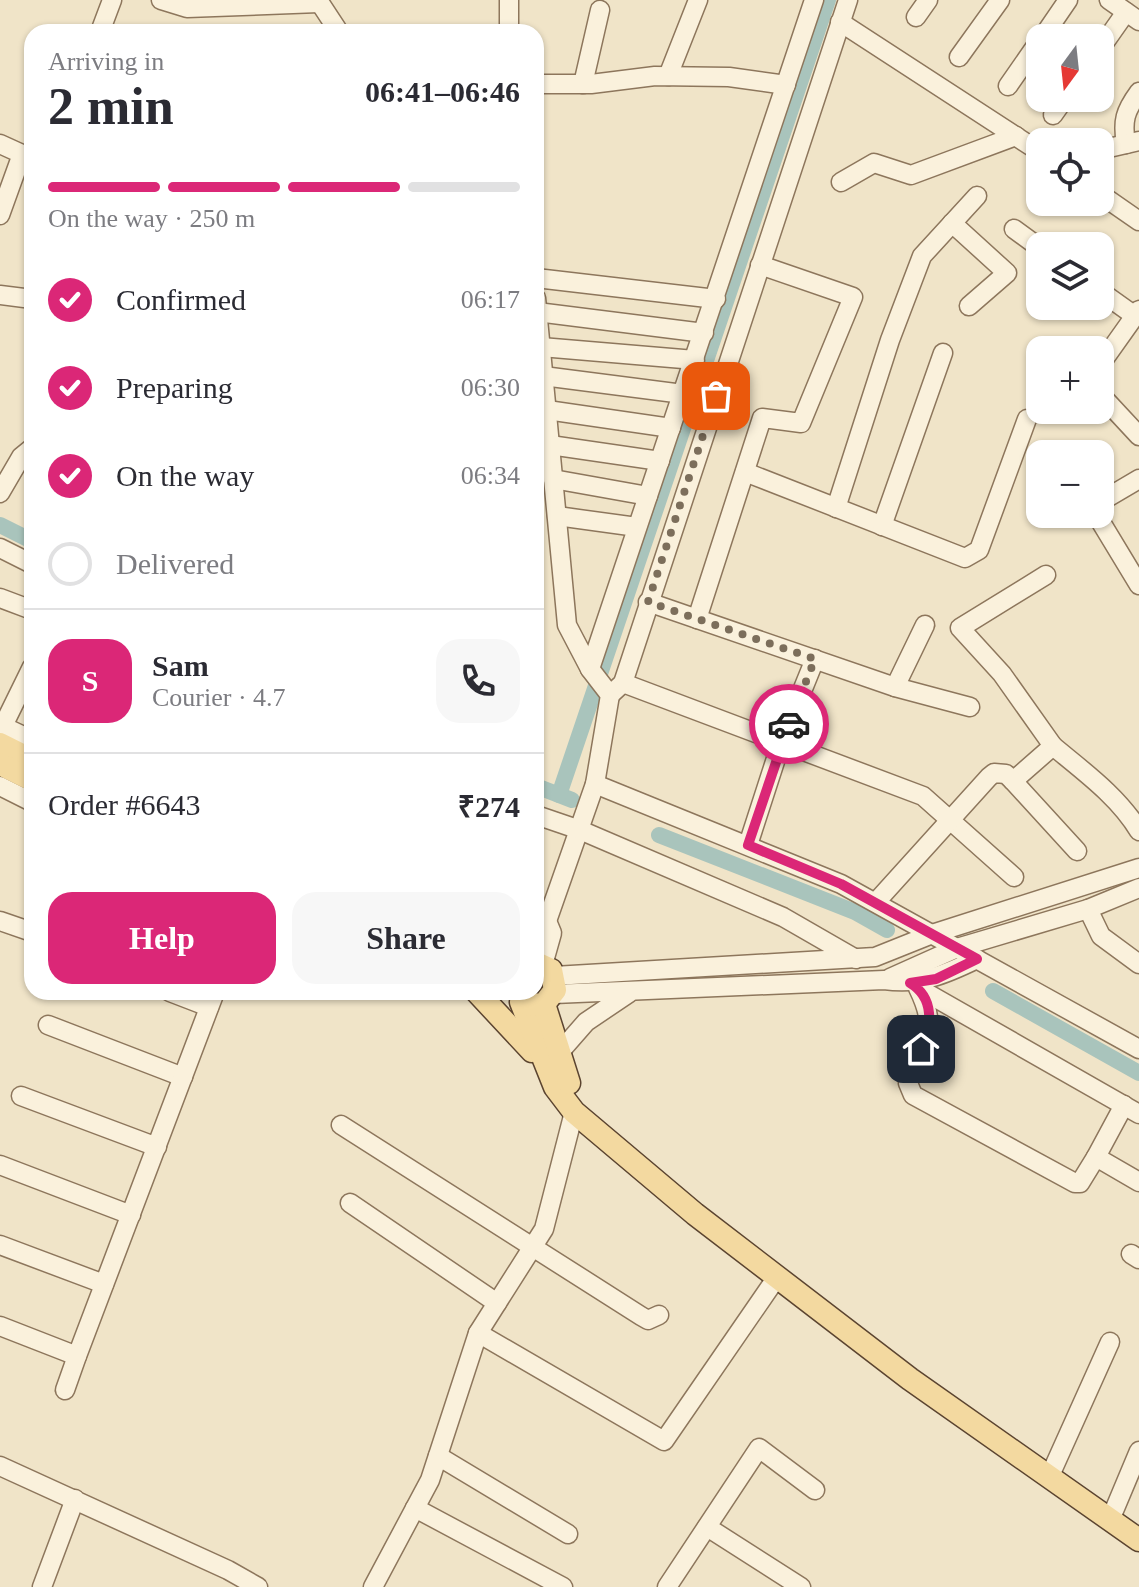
<!DOCTYPE html>
<html lang="en">
<head>
<meta charset="utf-8">
<style>
  :root { --surface:#fff; --page:#f7f7f7; --text:#2b2b33; --muted:#7c7c81; --line:#e1e1e2; --accent:#db2777 }
  body { margin:0; font-family:"Times New Roman",serif; background:var(--page); color:var(--text); height:100vh; display:flex; flex-direction:column; font-size:30px; white-space:nowrap }
  * { box-sizing:border-box; margin:0 }
  p { font-size:26px; color:var(--muted) }
  .icon { flex:none; width:44px; height:44px; fill:none; stroke:currentColor; stroke-width:2; stroke-linecap:round; stroke-linejoin:round }
  .map { position:relative; flex:1; overflow:hidden }
  .drawer { position:absolute; left:24px; top:24px; width:520px; height:976px; display:flex; flex-direction:column; background:var(--surface); border-radius:24px; box-shadow:0 2px 6px #0004 }
  .drawer>* { flex:none }
  .needle { width:52px; rotate:195deg }
  .fabs { position:absolute; left:1026px; top:24px; display:grid; gap:16px }
  .fabs a { display:grid; place-items:center; width:88px; height:88px; border-radius:16px; background:var(--surface); box-shadow:0 2px 6px #0004; font-size:40px }
  .pin { position:absolute; display:grid; place-items:center; width:68px; height:68px; color:#fff; margin:-34px; border-radius:16px; box-shadow:0 4px 12px #0006 }
  .courier { position:absolute; display:grid; place-items:center; width:80px; height:80px; margin:-40px; border:6px solid #db2777; border-radius:50%; background:#fff; color:#222; box-shadow:0 2px 10px #0007 }
  .overview em { font-style:normal; font-weight:700 }
  .overview div { display:flex; flex-direction:column-reverse }
  .overview { display:flex; align-items:center; justify-content:space-between; height:136px; padding:0 24px }
  h1 { font-size:52px; font-weight:700; line-height:60px }
  .bar { display:grid; grid-template-columns:repeat(4,1fr); gap:12px 8px; align-content:center; height:96px; padding:0 24px }
  .bar i { height:10px; border-radius:6px; background:var(--line) }
  .bar .active { background:var(--accent) }
  .bar p { grid-column:span 4 }
  .line { display:flex; align-items:center; gap:20px; padding:0 24px; border-top:2px solid var(--line) }
  .line div { flex:1 }
  .round { display:grid; place-items:center; flex:none; width:84px; height:84px; border-radius:24px; background:var(--page) }
  ol { padding:0 24px; list-style:none }
  li { display:flex; align-items:center; gap:24px; height:88px }
  li p { margin-inline-start:auto }
  li .icon { padding:8px; border-radius:50%; background:var(--accent); color:#fff; stroke-width:4 }
  li:last-child { color:var(--muted) }
  li i { width:44px; height:44px; border:4px solid var(--line); border-radius:50% }
  .primary-button { display:flex; gap:16px; margin-top:auto; padding:16px 24px }
  .primary-button a { flex:1; height:92px; border-radius:24px; background:var(--accent); color:#fff; font-size:32px; font-weight:700; line-height:92px; text-align:center }
  .primary-button a+a { background:var(--page); color:var(--text) }
  .map>svg:first-child { display:block }
  .lines { fill:none; stroke-linecap:round; stroke-linejoin:round }
  .canal { stroke:#a9c4bc; stroke-width:16 }
  .minor-casing { stroke:#8d765c; stroke-width:21 }
  .major-casing { stroke:#5b4430; stroke-width:25 }
  .minor { stroke:#faf1dc; stroke-width:18 }
  .major { stroke:#f3d9a0; stroke-width:22 }
  .done { stroke:#7c6e5b; stroke-width:8; stroke-dasharray:0 14.4 }
  .route { stroke:#db2777; stroke-width:10 }
</style>
</head>
<body>
<div class="map">
<svg width="1139" height="1587" viewBox="0 0 1139 1587">
  <rect width="100%" height="100%" fill="#f0e4c8"/>
  <g class="lines">
    <!-- canal -->
    <g class="canal">
      <path d="M0,525L32,541"/>
      <path d="M536,786L572,800"/>
      <path d="M559,795L828,0"/>
      <path d="M659,835L855,912L887,930"/>
      <path d="M993,991L1139,1073"/>
    </g>
    <defs>
      <g id="minor">
        <path d="M161,0L187,8L319,3"/>
        <path d="M318,0L339,32"/>
        <path d="M1109,0L1139,21"/>
        <path d="M916,17L928,0"/>
        <path d="M840,22L1040,152"/>
        <path d="M100,32L112,0"/>
        <path d="M509,32V0"/>
        <path d="M1042,38L1068,0"/>
        <path d="M1100,49L1126,12"/>
        <path d="M959,57L1000,0"/>
        <path d="M668,76L698,0"/>
        <path d="M536,84H591L655,76L729,77L786,85"/>
        <path d="M583,84L600,10"/>
        <path d="M1008,86L1040,40"/>
        <path d="M1053,115L1065,98"/>
        <path d="M0,144L22,154L0,215"/>
        <path d="M1126,144C1122,121 1125,111 1139,92"/>
        <path d="M1100,150L1139,141"/>
        <path d="M841,182L874,163L911,175L1016,136"/>
        <path d="M1100,194L1139,221"/>
        <path d="M952,223L1007,273L969,306"/>
        <path d="M1014,229L1040,248"/>
        <path d="M536,278L716,299"/>
        <path d="M1100,291L1135,316"/>
        <path d="M0,295L32,299"/>
        <path d="M536,298L567,625L590,669L610,695L595,784L547,921L536,935"/>
        <path d="M537,312L704,333"/>
        <path d="M541,347L695,360"/>
        <path d="M1100,365L1139,310"/>
        <path d="M543,376L683,394"/>
        <path d="M1100,394L1139,436"/>
        <path d="M547,410L671,428"/>
        <path d="M550,445L660,461"/>
        <path d="M745,472L965,558L979,550L1027,419"/>
        <path d="M553,479L648,496"/>
        <path d="M0,493L21,457L32,448"/>
        <path d="M1100,502L1139,479"/>
        <path d="M836,508L890,340L922,256L977,196"/>
        <path d="M1096,514L1139,585"/>
        <path d="M557,516L637,527"/>
        <path d="M882,526L943,353"/>
        <path d="M0,548L32,564"/>
        <path d="M1046,575L960,628L1002,674L1053,746L1013,781L1077,851"/>
        <path d="M0,598L32,610"/>
        <path d="M648,602L895,687L970,707"/>
        <path d="M697,619L762,418L801,423L853,297L760,265"/>
        <path d="M590,669L814,0"/>
        <path d="M623,683L923,796L1014,877"/>
        <path d="M895,687L925,625"/>
        <path d="M610,695L623,683L848,0"/>
        <path d="M0,725L32,740"/>
        <path d="M3,726L32,667"/>
        <path d="M1053,746C1083,771 1119,797 1139,831"/>
        <path d="M595,784L841,884L1139,1049"/>
        <path d="M0,786L32,802"/>
        <path d="M536,815L580,830L783,917L856,959"/>
        <path d="M748,845L781,743L815,659"/>
        <path d="M876,902L989,777L994,773L1006,774L1013,781"/>
        <path d="M1088,909L1101,936L1139,964"/>
        <path d="M0,921L32,932"/>
        <path d="M543,965L552,933L547,921"/>
        <path d="M554,976L875,957L935,933L1139,868"/>
        <path d="M890,978L957,948L1088,909L1139,888"/>
        <path d="M918,988C942,1037 920,1038 908,1083L913,1095L1075,1183H1080L1096,1157"/>
        <path d="M920,989L1139,1114"/>
        <path d="M170,992L209,1007"/>
        <path d="M554,994L884,980C921,985 944,975 977,959"/>
        <path d="M48,1025L183,1077"/>
        <path d="M558,1054L586,1022L629,993"/>
        <path d="M21,1096L157,1147"/>
        <path d="M1124,1105L1096,1157L1139,1182"/>
        <path d="M341,1125L641,1316L648,1320L659,1315"/>
        <path d="M0,1165L131,1215"/>
        <path d="M350,1203L497,1303"/>
        <path d="M0,1245L104,1284"/>
        <path d="M1131,1254L1139,1259"/>
        <path d="M0,1326L77,1356L215,992"/>
        <path d="M478,1333L664,1441L777,1277"/>
        <path d="M65,1390L77,1356"/>
        <path d="M438,1456L568,1534"/>
        <path d="M0,1466L228,1570L258,1587"/>
        <path d="M1052,1471L1110,1342"/>
        <path d="M415,1508L563,1587"/>
        <path d="M1113,1513L1139,1451"/>
        <path d="M707,1527L801,1587"/>
        <path d="M42,1587L75,1499"/>
        <path d="M373,1587L430,1480L478,1333L544,1229L574,1112"/>
        <path d="M667,1587L759,1448L815,1490"/>
      </g>
      <g id="major">
        <path d="M0,744L32,760"/>
        <path d="M0,764L32,780"/>
        <path d="M477,992L532,1051"/>
        <path d="M521,1002L555,1087L574,1112L695,1214L910,1379L1139,1540"/>
        <path d="M544,1004L569,1083"/>
        <path d="M529,1005L544,1004L555,990L551,970L536,963"/>
      </g>
    </defs>
    <!-- minor casing -->
    <use href="#minor" class="minor-casing"/>
    <!-- major casing -->
    <use href="#major" class="major-casing"/>
    <!-- minor -->
    <use href="#minor" class="minor"/>
    <!-- major -->
    <use href="#major" class="major"/>
  </g>
  <g class="lines">
    <!-- done -->
    <path class="done" d="M716,396L648,602L815,659L789,724"/>
    <!-- route -->
    <path class="route" d="M789,724L748,845L841,884L977,959L936,979L910,983C935,998 932,1026 921,1049"/>
  </g>
</svg>
<div class="fabs">
<a><svg class="needle" viewBox="-14 -14 28 28"><path d="M0-13l5 13h-10z" fill="#e53935"/><path d="M0 13l5-13h-10z" fill="#7c7c81"/></svg></a>
<a><svg class="icon" aria-label="locate" viewBox="0 0 24 24"><circle cx="12" cy="12" r="6"/><path d="M12 2v4M12 18v4M2 12h4M18 12h4"/></svg></a>
<a><svg class="icon" aria-label="layers" viewBox="0 0 24 24"><path d="M12 4l9 5-9 5-9-5zM3 14l9 5 9-5"/></svg></a>
<a>+</a>
<a>−</a>
</div>
<div class="pin" style="left:716px;top:396px;background:#ea580c"><svg class="icon" aria-label="bag" viewBox="0 0 24 24"><path d="M5 8h14l-1 12H6zM9 8a3 3 0 0 1 6 0"/></svg></div>
<div class="pin" style="left:921px;top:1049px;background:#1f2937"><svg class="icon" aria-label="home" viewBox="0 0 24 24"><path d="M3 11l9-7 9 7M6 9v11h12V9"/></svg></div>
<div class="courier" style="left:789px;top:724px"><svg class="icon" aria-label="car" viewBox="0 0 24 24"><path d="M5 17H2v-5l4-1 3-4h7l3 4 3 1v5h-3M9 17h6M6 11h13"/><circle cx="7" cy="17" r="2"/><circle cx="17" cy="17" r="2"/></svg></div>
<section class="drawer">
<div class="overview"><div><h1>2 min</h1><p>Arriving in</p></div><em>06:41–06:46</em></div>
<div class="bar"><i class="active"></i><i class="active"></i><i class="active"></i><i></i><p>On the way · 250 m</p></div>
<ol>
<li><svg class="icon" aria-label="check" viewBox="0 0 24 24"><path d="M5 12l5 5 9-10"/></svg>Confirmed<p>06:17</p></li>
<li><svg class="icon" aria-label="check" viewBox="0 0 24 24"><path d="M5 12l5 5 9-10"/></svg>Preparing<p>06:30</p></li>
<li><svg class="icon" aria-label="check" viewBox="0 0 24 24"><path d="M5 12l5 5 9-10"/></svg>On the way<p>06:34</p></li>
<li><i></i>Delivered</li>
</ol>
<div class="line" style="height:144px"><b class="round" style="background:var(--accent);color:#fff">S</b><div><b>Sam</b><p>Courier · 4.7</p></div><a class="round"><svg class="icon" aria-label="phone" viewBox="0 0 24 24"><path d="M5 4h4l2 5-3 2q2 4 5 5l2-3 5 2v4C11 20 4 13 5 4z"/></svg></a></div>
<div class="line" style="height:104px"><div>Order #6643</div><b>₹274</b></div>
<div class="primary-button"><a>Help</a><a>Share</a></div>
</section>
</div>
</body>
</html>
